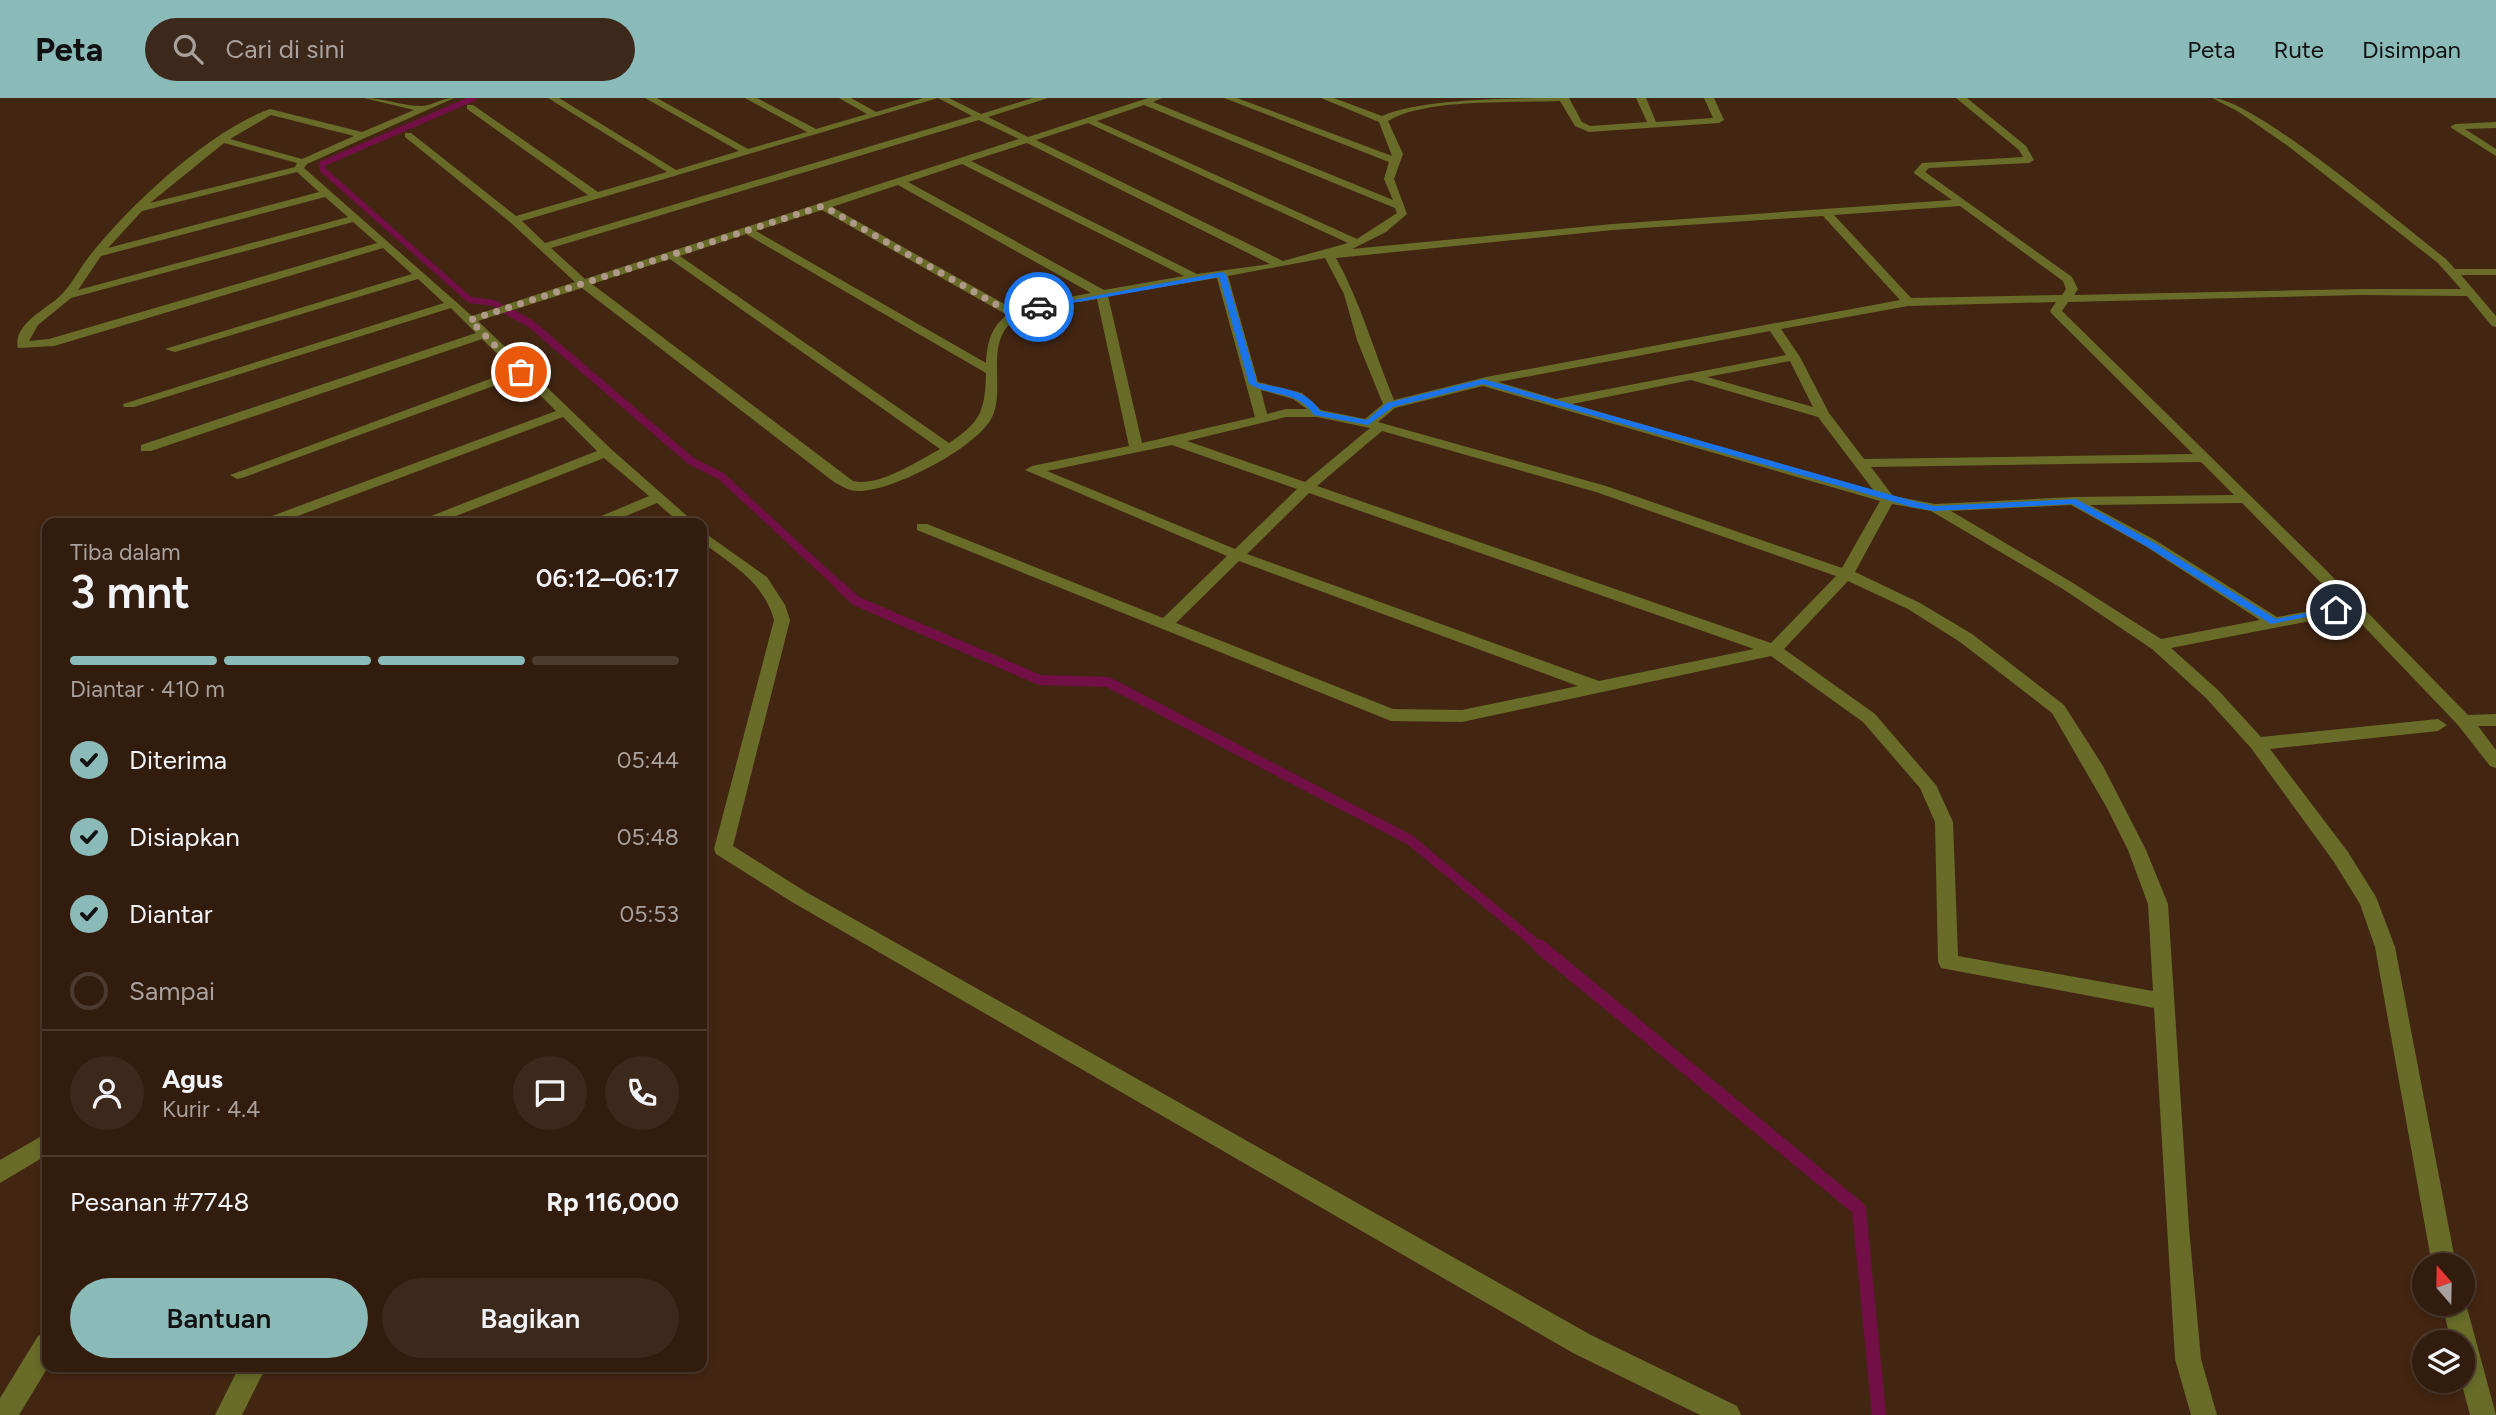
<!DOCTYPE html>
<html lang="id">
<head>
<meta charset="utf-8">
<style>
  :root { --surface:#321c0e; --page:#3d291c; --text:#f1f3f6; --muted:#a8a19e; --line:#4d3a2e; --accent:#8bbbb9 }
  body { margin:0; font-family:Figtree,sans-serif; background:var(--page); color:var(--text); height:100vh; display:flex; flex-direction:column; font-size:26px; white-space:nowrap }
  * { box-sizing:border-box; margin:0 }
  p { font-size:23px; color:var(--muted) }
  .icon { flex:none; width:38px; height:38px; fill:none; stroke:currentColor; stroke-width:2; stroke-linecap:round; stroke-linejoin:round }
  .map { position:relative; flex:1; overflow:hidden }
  .side { position:absolute; left:42px; top:420px; width:665px; height:854px; display:flex; flex-direction:column; background:var(--surface); border-radius:14px; box-shadow:0 4px 10px #0003,0 0 0 2px var(--line) }
  .side>* { flex:none }
  .needle { width:46px; rotate:340deg }
  .controls { position:absolute; left:2412px; top:1155px; display:grid; gap:14px }
  .controls a { display:grid; place-items:center; width:63px; height:63px; border-radius:50%; background:var(--surface); box-shadow:0 4px 10px #0003,0 0 0 2px var(--line); font-size:35px }
  .pin { position:absolute; display:grid; place-items:center; width:60px; height:60px; color:#fff; margin:-30px; border:4px solid #fff; border-radius:50%; box-shadow:0 2px 7px #0007 }
  .courier { position:absolute; display:grid; place-items:center; width:70px; height:70px; margin:-35px; border:5px solid #1a73e8; border-radius:50%; background:#fff; color:#222; box-shadow:0 2px 9px #0007 }
  .head em { font-style:normal; font-weight:600 }
  .head div { display:flex; flex-direction:column-reverse }
  .head { display:flex; align-items:center; justify-content:space-between; height:119px; padding:0 28px }
  h1 { font-size:46px; font-weight:600; line-height:52px }
  .bar { display:grid; grid-template-columns:repeat(4,1fr); gap:10px 7px; align-content:center; height:84px; padding:0 28px }
  .bar i { height:9px; border-radius:5px; background:var(--line) }
  .bar .active { background:var(--accent) }
  .bar p { grid-column:span 4 }
  .line { display:flex; align-items:center; gap:18px; padding:0 28px; border-top:2px solid var(--line) }
  .line div { flex:1 }
  .round { display:grid; place-items:center; flex:none; width:74px; height:74px; border-radius:37px; background:var(--page) }
  ol { padding:0 28px; list-style:none }
  li { display:flex; align-items:center; gap:21px; height:77px }
  li p { margin-inline-start:auto }
  li .icon { padding:7px; border-radius:50%; background:var(--accent); color:#111; stroke-width:4 }
  li:last-child { color:var(--muted) }
  li i { width:38px; height:38px; border:4px solid var(--line); border-radius:50% }
  .primary-button { display:flex; gap:14px; margin-top:auto; padding:14px 28px }
  .primary-button a { flex:1; height:80px; border-radius:42px; background:var(--accent); color:#111; font-size:28px; font-weight:600; line-height:80px; text-align:center }
  .primary-button a+a { background:var(--page); color:var(--text) }
  header { display:flex; align-items:center; gap:42px; box-sizing:border-box; height:98px; padding:0 35px; background:var(--accent); color:#111 }
  header strong { font-size:33px }
  nav { display:flex; gap:38px; margin-inline-start:auto; font-size:24px }
  .search { width:490px; height:63px; background:var(--page); display:flex; align-items:center; gap:18px; box-sizing:border-box; padding:0 24px; border-radius:38px; color:var(--muted); font-size:26px }
  .map>svg:first-child { display:block }
  .lines { fill:none; stroke-linecap:round; stroke-linejoin:round }
  .stream-far3 { stroke:#730f47; stroke-width:6 }
  .stream-far2 { stroke:#730f47; stroke-width:8 }
  .stream-far1 { stroke:#730f47; stroke-width:10 }
  .stream { stroke:#730f47; stroke-width:14 }
  .minor { fill:#686c28; fill-rule:evenodd }
  .route { fill:#1a73e8 }
  .done { stroke:#b0998a; stroke-width:7; stroke-dasharray:0 12.6 }
</style>
</head>
<body>
<header>
<strong>Peta</strong>
<div class="search"><svg class="icon" aria-label="search" viewBox="0 0 24 24"><circle cx="10" cy="10" r="6"/><path d="M15 15l6 6"/></svg>Cari di sini</div>
<nav><a>Peta</a><a>Rute</a><a>Disimpan</a></nav>
</header>
<div class="map">
<svg width="2496" height="1317" viewBox="0 0 2496 1317">
  <rect width="100%" height="100%" fill="#432612"/>
  <g class="lines">
    <!-- stream-far3 -->
    <path class="stream-far3" d="M474,0L322,66L323,72L470,202L494,205L509,214"/>
    <!-- stream-far2 -->
    <path class="stream-far2" d="M506,212L531,226L691,363L721,378L842,490"/>
    <!-- stream-far1 -->
    <path class="stream-far1" d="M840,488L856,503L1040,582L1108,584L1410,742L1541,850"/>
    <!-- stream -->
    <path class="stream" d="M1539,848L1859,1111L1879,1317"/>
    <!-- minor -->
    <g class="minor">
      <path d="M364,0C384,0 402,8 421,8C432,8 441,0 454,0L307,66L304,70L472,218L575,184L510,124L405,39V35H411L516,118L588,97L467,11V7H473L598,94L667,74L548,0H559L676,72L739,53L645,0H657L748,51L807,34L745,0H757L816,31L867,16L839,0H851L876,14L923,0H949L981,16L1033,0H1048L988,19L1028,39L1148,0H1162L1153,4L1393,102L1384,81L1389,64L1224,0H1237L1392,58L1379,24L1321,0H1334L1382,18C1424,0 1519,0 1569,0L1582,24L1590,28L1647,24L1636,0H1646L1656,24L1713,20L1704,0H1714L1724,22L1719,25L1589,34L1575,28L1560,3C1514,5 1425,0 1388,23L1403,56L1394,81L1407,116L1386,134L1352,151L1613,126L1952,102L1915,76L1914,74L1922,65L2023,59L2019,52L1956,0H1967L2026,48L2034,62L2029,65L1929,70L1925,74L2072,179L2078,191L2074,197L2361,191H2461L2438,165L2288,48L2239,14L2212,0C2253,0 2405,129 2446,161L2455,171H2496V177H2461L2496,218V229L2492,228L2467,198L2361,197L2068,204L2062,213L2321,467L2468,617L2496,616V628H2478L2496,652V670L2490,668L2458,627L2351,515L2171,550L2218,592L2261,639L2438,621L2447,627L2438,633L2270,651L2348,754L2376,799L2395,849L2456,1167H2432L2375,849L2360,806L2334,764L2251,650L2206,600L2152,551L2063,491L1931,413L1892,406L1855,474L1920,505L1972,536L2064,607L2103,668L2146,752L2168,806L2189,1130L2201,1261L2217,1317H2191L2175,1261L2154,910L1941,870L1938,864L1935,724L1920,690L1863,624L1771,558L1462,624L1391,623L917,432V426H927L1163,520L1227,458L1025,372L1032,368L1129,348L1097,201C1070,206 1027,206 1007,229C988,252 1004,291 993,317C981,348 892,394 858,393C849,393 841,388 834,384L582,190L478,223L611,351L695,425H680L657,405L609,425H590L592,422L649,398L604,360L438,425H419L421,422L597,353L563,319L279,425H259L261,422L556,313L521,278L242,380L237,381L230,377L514,272L482,241L151,353H141V347L476,235L451,210L134,309H124L123,306L444,205L418,181L175,254L165,251L412,176L383,150L54,248L18,250C12,225 50,210 63,195C74,183 81,168 91,156C131,106 210,32 270,11L362,34L414,12ZM938,0L972,18L545,145L522,123ZM1144,7L1395,110L1397,115L1357,141L1097,23ZM271,17L354,38L302,61L230,41ZM979,22L1019,41L585,181L551,150ZM1088,25L1348,145L1283,163L1036,42ZM224,45L297,65L295,69L150,105ZM1027,45L1270,166L1197,176L971,63ZM962,66L1184,178L1104,192L908,84ZM297,74L319,94L108,150L142,113ZM898,87L1091,195L1041,204L1015,212L832,109ZM325,99L348,119L78,192L101,158ZM1960,108L2063,183L2066,191L2062,197L1911,200L1834,117ZM822,112L1007,217C991,229 987,245 986,265L756,133ZM1823,118L1900,202L1486,279L1394,302C1374,254 1361,205 1336,160L1613,132ZM353,124L377,145L49,241L29,243L38,227L71,200ZM746,136L986,275C985,313 981,324 949,345L680,158ZM1325,160L1344,196L1357,242L1383,306L1365,321L1321,312L1302,295L1258,284L1228,178ZM670,161L940,351C920,362 877,390 853,383L592,186ZM1217,180L1255,319L1142,345L1108,198ZM2056,204L2050,213L2052,216L2193,356L1864,361L1829,315L1800,259L1781,231L1908,208ZM1770,233L1786,257L1556,301L1498,284ZM1790,263L1813,309L1707,279ZM1691,282L1818,319L1874,393L1572,306ZM1483,288L1880,403L1842,470L1606,388L1378,324L1395,310ZM1261,292L1293,301L1307,311H1286L1267,316ZM1286,319H1317L1370,330L1305,384L1187,343ZM1382,333L1596,394L1836,478L1771,545L1317,388ZM1172,347L1297,391L1235,451L1047,373ZM2201,364L2234,397L2073,399L1935,406L1893,398L1871,369ZM1309,395L1754,551L1599,583L1247,456ZM2242,405L2343,507L2277,519L2155,442L2090,407ZM2071,407L2145,448L2260,522L2161,541L2073,485L1951,413ZM1239,463L1578,588L1462,612L1393,611L1176,525ZM1848,483L1908,511L1960,544L2052,615L2107,710L2128,752L2148,806L2153,893L1958,858L1953,724L1936,687L1875,616L1784,551Z"/>
      <path d="M2496,24V30L2465,31L2496,51V58L2450,29L2455,26Z"/>
      <path d="M702,433L767,479L785,507L790,522L733,748L806,794L1591,1237L1737,1308L1741,1317H1700L1573,1255L792,804L716,756L714,751L774,522C763,483 732,467 702,444Z"/>
      <path d="M47,1035V1057L0,1085V1062Z"/>
      <path d="M2462,1197L2466,1206L2496,1317H2470L2461,1283L2462,1244H2451L2442,1206H2462Z"/>
      <path d="M47,1234L48,1269L19,1317H0V1300L38,1238Z"/>
      <path d="M239,1269H266L242,1317H215Z"/>
    </g>
  </g>
  <!-- route -->
  <path class="route" d="M1222,174L1226,176L1257,285C1280,290 1307,291 1320,313L1367,322L1387,305L1483,281L1913,403L1934,408L2076,401L2153,444L2276,521L2336,509L2341,512L2271,526L2146,448L2072,406L1934,413L1912,409L1483,286L1393,309L1368,327L1314,317C1298,292 1272,299 1249,286L1219,179L1039,211L1036,209Z"/>
  <g class="lines">
    <!-- done -->
    <path class="done" d="M521,274L470,222L823,108L1015,217L1039,209"/>
  </g>
</svg>
<div class="controls">
<a><svg class="needle" viewBox="-14 -14 28 28"><path d="M0-13l5 13h-10z" fill="#e53935"/><path d="M0 13l5-13h-10z" fill="#a8a19e"/></svg></a>
<a><svg class="icon" aria-label="layers" viewBox="0 0 24 24"><path d="M12 4l9 5-9 5-9-5zM3 14l9 5 9-5"/></svg></a>
</div>
<div class="pin" style="left:521px;top:274px;background:#ea580c"><svg class="icon" aria-label="bag" viewBox="0 0 24 24"><path d="M5 8h14l-1 12H6zM9 8a3 3 0 0 1 6 0"/></svg></div>
<div class="pin" style="left:2336px;top:512px;background:#1f2937"><svg class="icon" aria-label="home" viewBox="0 0 24 24"><path d="M3 11l9-7 9 7M6 9v11h12V9"/></svg></div>
<div class="courier" style="left:1039px;top:209px"><svg class="icon" aria-label="car" viewBox="0 0 24 24"><path d="M5 17H2v-5l4-1 3-4h7l3 4 3 1v5h-3M9 17h6M6 11h13"/><circle cx="7" cy="17" r="2"/><circle cx="17" cy="17" r="2"/></svg></div>
<section class="side">
<div class="head"><div><h1>3 mnt</h1><p>Tiba dalam</p></div><em>06:12–06:17</em></div>
<div class="bar"><i class="active"></i><i class="active"></i><i class="active"></i><i></i><p>Diantar · 410 m</p></div>
<ol>
<li><svg class="icon" aria-label="check" viewBox="0 0 24 24"><path d="M5 12l5 5 9-10"/></svg>Diterima<p>05:44</p></li>
<li><svg class="icon" aria-label="check" viewBox="0 0 24 24"><path d="M5 12l5 5 9-10"/></svg>Disiapkan<p>05:48</p></li>
<li><svg class="icon" aria-label="check" viewBox="0 0 24 24"><path d="M5 12l5 5 9-10"/></svg>Diantar<p>05:53</p></li>
<li><i></i>Sampai</li>
</ol>
<div class="line" style="height:126px"><a class="round"><svg class="icon" aria-label="person" viewBox="0 0 24 24"><circle cx="12" cy="8" r="4"/><path d="M4 21q1-7 8-7t8 7"/></svg></a><div><b>Agus</b><p>Kurir · 4.4</p></div><a class="round"><svg class="icon" aria-label="chat" viewBox="0 0 24 24"><path d="M4 5h16v11H9l-5 4z"/></svg></a><a class="round"><svg class="icon" aria-label="phone" viewBox="0 0 24 24"><path d="M5 4h4l2 5-3 2q2 4 5 5l2-3 5 2v4C11 20 4 13 5 4z"/></svg></a></div>
<div class="line" style="height:91px"><div>Pesanan #7748</div><b>Rp 116,000</b></div>
<div class="primary-button"><a>Bantuan</a><a>Bagikan</a></div>
</section>
</div>
</body>
</html>
